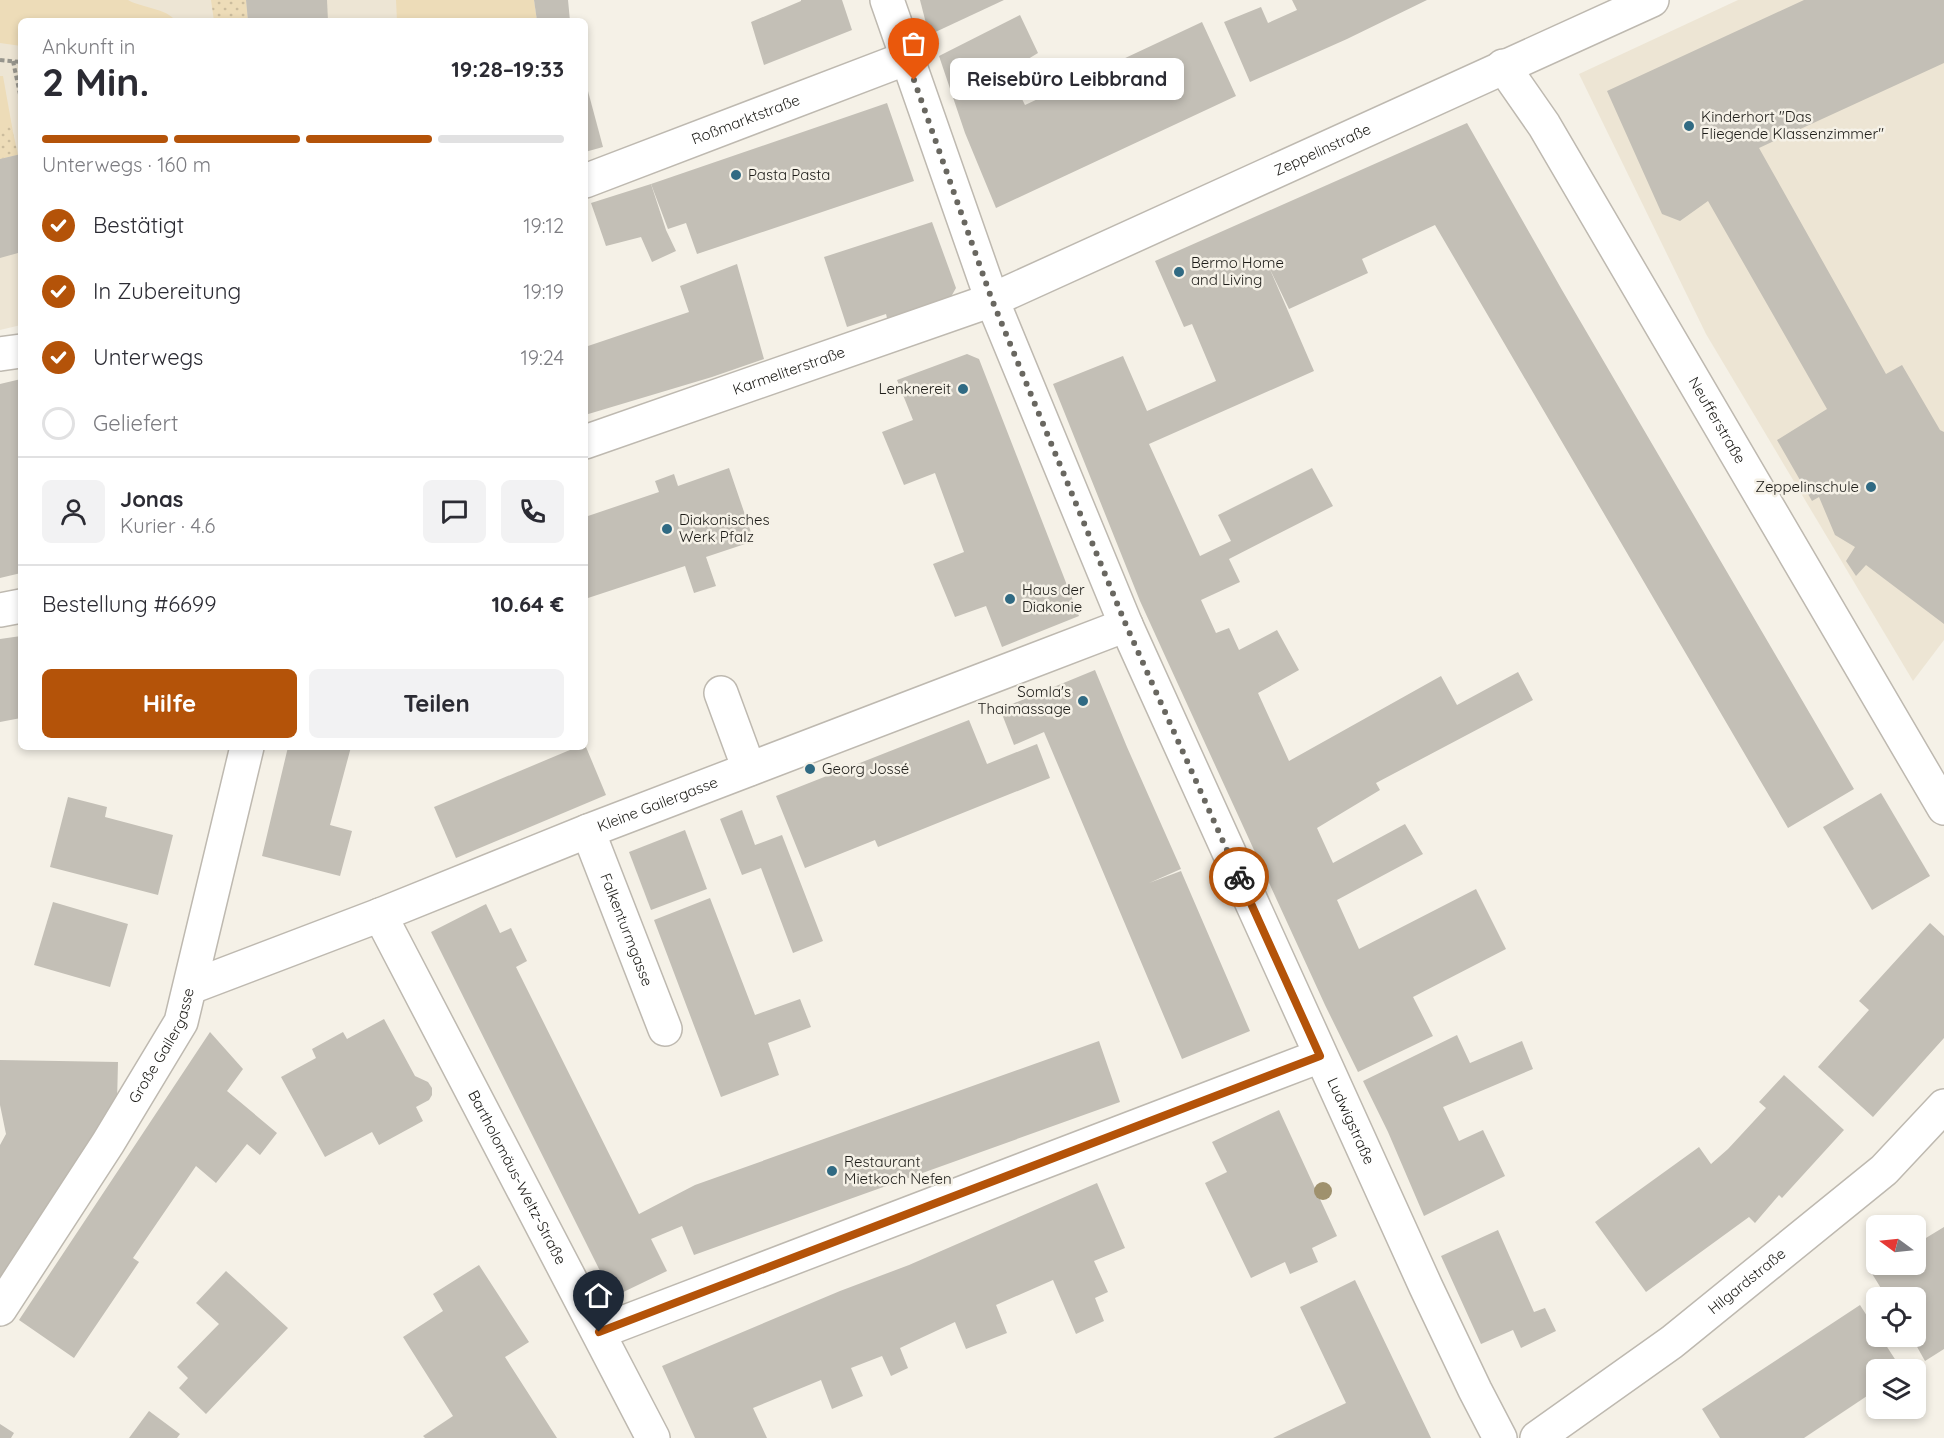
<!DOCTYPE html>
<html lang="de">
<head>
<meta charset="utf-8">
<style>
  :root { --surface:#fff; --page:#f2f2f3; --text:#2b2b33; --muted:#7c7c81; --line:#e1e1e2; --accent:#b45309 }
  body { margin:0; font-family:Quicksand,sans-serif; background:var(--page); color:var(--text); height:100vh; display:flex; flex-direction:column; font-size:22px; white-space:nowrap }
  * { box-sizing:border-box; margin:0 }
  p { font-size:20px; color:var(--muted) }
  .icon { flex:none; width:33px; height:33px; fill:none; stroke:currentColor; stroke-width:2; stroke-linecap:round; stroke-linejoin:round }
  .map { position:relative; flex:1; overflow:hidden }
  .panel { position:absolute; left:18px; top:18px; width:570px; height:732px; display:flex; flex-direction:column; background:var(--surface); border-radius:9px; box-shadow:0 3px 9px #0003 }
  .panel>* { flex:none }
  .needle { width:39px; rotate:285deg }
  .tools { position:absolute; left:1866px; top:1215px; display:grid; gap:12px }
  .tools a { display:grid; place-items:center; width:60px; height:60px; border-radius:9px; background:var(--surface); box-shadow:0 3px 9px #0003; font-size:30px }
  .pin { position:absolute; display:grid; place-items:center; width:51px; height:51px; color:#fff; margin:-62px -26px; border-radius:50% 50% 50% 0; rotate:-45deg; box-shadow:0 0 6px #0007 }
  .pin .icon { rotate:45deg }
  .courier { position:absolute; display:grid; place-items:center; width:60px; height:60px; margin:-30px; border:4px solid #b45309; border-radius:50%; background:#fff; color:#222; box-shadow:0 2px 8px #0007 }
  .bubble { position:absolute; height:42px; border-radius:9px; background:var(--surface); box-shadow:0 3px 9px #0003; font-size:20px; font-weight:800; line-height:42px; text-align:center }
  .summary em { font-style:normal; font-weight:800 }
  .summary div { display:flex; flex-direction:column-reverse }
  .summary { display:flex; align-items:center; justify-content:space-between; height:102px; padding:0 24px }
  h1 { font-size:39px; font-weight:800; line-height:45px }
  .bar { display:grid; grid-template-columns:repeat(4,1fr); gap:9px 6px; align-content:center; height:72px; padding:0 24px }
  .bar i { height:8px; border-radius:4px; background:var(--line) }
  .bar .on { background:var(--accent) }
  .bar p { grid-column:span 4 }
  .line { display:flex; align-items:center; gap:15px; padding:0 24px; border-top:2px solid var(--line) }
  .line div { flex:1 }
  .round { display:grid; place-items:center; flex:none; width:63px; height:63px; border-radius:9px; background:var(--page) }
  ol { padding:0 24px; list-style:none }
  li { display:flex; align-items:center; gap:18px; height:66px }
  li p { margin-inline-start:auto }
  li .icon { padding:6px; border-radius:50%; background:var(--accent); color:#fff; stroke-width:4 }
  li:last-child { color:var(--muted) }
  li i { width:33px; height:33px; border:3px solid var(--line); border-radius:50% }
  .cta { display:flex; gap:12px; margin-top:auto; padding:12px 24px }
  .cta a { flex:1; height:69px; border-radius:9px; background:var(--accent); color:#fff; font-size:24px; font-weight:800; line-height:69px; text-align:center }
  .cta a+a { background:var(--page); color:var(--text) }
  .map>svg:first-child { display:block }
  .built { fill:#ede5d4 }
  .grass { fill:#eddcb8 }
  .garden { fill:url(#garden-dots) }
  .building { fill:#c3bfb6 }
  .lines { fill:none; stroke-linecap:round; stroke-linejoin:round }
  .minor-casing { stroke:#beb9b0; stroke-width:36 }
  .path { stroke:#97958d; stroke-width:4; stroke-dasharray:4.5 3; stroke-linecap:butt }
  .minor { stroke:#fff; stroke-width:33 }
  .tree { fill:#9f916d }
  .done { stroke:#696760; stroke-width:6; stroke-dasharray:0 10.8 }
  .route { stroke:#b45309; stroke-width:8 }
  .poi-dot { fill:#306a83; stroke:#f5f1e7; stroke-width:2 }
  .labels { text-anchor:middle; stroke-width:5; stroke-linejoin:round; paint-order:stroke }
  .poi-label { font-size:15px; fill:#1d1c18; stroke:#f5f1e7; text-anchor:start }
  .street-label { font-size:15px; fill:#1d1c18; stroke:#f5f1e7 }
</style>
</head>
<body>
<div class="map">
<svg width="1944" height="1438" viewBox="0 0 1944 1438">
  <defs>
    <pattern id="garden-dots" width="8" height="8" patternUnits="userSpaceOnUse" patternTransform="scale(1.5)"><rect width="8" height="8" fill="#eddcb8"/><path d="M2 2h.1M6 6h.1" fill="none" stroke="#cbbc9d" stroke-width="1.8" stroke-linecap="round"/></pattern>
  </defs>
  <rect width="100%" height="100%" fill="#f5f1e7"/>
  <!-- built -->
  <g class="built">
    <path d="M0,0H534L537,21H21V325L0,330Z"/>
    <path d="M1738,0H1944V640L1913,681L1706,334L1579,74Z"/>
  </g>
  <!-- grass -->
  <g class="grass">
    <path d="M0,0H128C142,8 166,8 176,21H21V46L0,43Z"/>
    <path d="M396,0H534L537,21H397Z"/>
    <path d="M0,76H3L13,132L9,126H0Z"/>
  </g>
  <!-- garden -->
  <g class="garden">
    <path d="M211,0H246L248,21H214Z"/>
    <path d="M0,126H9L13,132L18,155L0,159Z"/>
  </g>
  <!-- building -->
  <g class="building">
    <path d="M246,0H327L328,21H248Z"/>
    <path d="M534,0H568L570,21H537Z"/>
    <path d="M801,0H842L852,30L764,65L751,22L801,1Z"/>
    <path d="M920,0H1004L929,35Z"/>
    <path d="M1292,0H1427L1347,39L1250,82L1224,22L1261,7L1268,23L1297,10Z"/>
    <path d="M1804,0H1944V63L1759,148L1886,374L1902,365L1940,430L1944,432V624L1866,565L1856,576L1846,561L1855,547L1835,535L1819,497L1812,501L1777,440L1827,409L1708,201L1680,221L1662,214L1607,91Z"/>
    <path d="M1020,15L1038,53L1008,71L1025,105L1202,22L1236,96L996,208L965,133L939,56Z"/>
    <path d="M585,80L603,147L585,152Z"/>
    <path d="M887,103L914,181L697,254L686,223L668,229L651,184Z"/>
    <path d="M1467,123L1562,290L1854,789L1788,828L1435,225L1362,259L1368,273L1289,309L1268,265L1314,371L1149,444L1200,556L1231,541L1218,515L1312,468L1333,506L1229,559L1240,582L1201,600L1216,633L1229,628L1239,650L1277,630L1299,670L1258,693L1289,761L1441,676L1457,705L1518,672L1533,700L1376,783L1380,790L1317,828L1333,863L1405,824L1423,854L1337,900L1359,949L1476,889L1506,949L1413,997L1433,1036L1358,1072L1325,1005L1166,658L1140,601L1053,384L1123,356L1147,411L1216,381L1192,324L1184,327L1155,261Z"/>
    <path d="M21,154V262H20L18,253L0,258V159Z"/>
    <path d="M651,184L666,230L676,251L652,262L641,237L606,246L591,203Z"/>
    <path d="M932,222L956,288L948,302L888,322L886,314L847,327L824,257Z"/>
    <path d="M737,264L764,359L712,377L585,415V347L689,312L680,286Z"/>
    <path d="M967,354L979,359L1079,616L1002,647L986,606L955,617L933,564L964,552L935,473L904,485L882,432L913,420L897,380Z"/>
    <path d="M21,379V573L0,578V384Z"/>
    <path d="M729,468L754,541L706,557L716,586L694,593L685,566L585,599V517L659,492L655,481L674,474L678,486Z"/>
    <path d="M21,636V718L0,722V639Z"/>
    <path d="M1095,670L1127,747L1181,869L1149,883L1181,871L1250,1031L1182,1059L1044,732L1014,745L1000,709Z"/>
    <path d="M969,720L987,764L1037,744L1050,778L878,847L875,840L805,868L776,796Z"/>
    <path d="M288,747H351L330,825L352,831L340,876L262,856Z"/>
    <path d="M577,747H586L606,795L456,858L434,807Z"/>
    <path d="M1881,793L1930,876L1872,910L1823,827Z"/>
    <path d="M68,797L107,807L105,817L173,835L158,895L50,867Z"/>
    <path d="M742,810L755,845L782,835L823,941L793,953L761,868L742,875L720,819Z"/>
    <path d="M685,830L707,889L651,910L629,852Z"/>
    <path d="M710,898L755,1015L800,999L811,1027L768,1043L779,1075L721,1097L654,920Z"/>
    <path d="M53,902L128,924L110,987L34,965Z"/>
    <path d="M486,904L500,933L511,928L527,961L516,967L639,1214L695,1185L1099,1041L1120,1102L694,1255L682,1226L651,1239L667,1271L613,1297L431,932Z"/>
    <path d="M1930,923L1944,936V1038L1873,1117L1818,1067L1869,1010L1859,1001Z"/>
    <path d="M384,1019L415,1076L428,1082L432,1088V1095L429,1100L416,1107L423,1121L379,1145L372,1132L325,1157L281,1077L316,1058L312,1049L343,1032L347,1039Z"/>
    <path d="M210,1032L243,1069L227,1091L277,1133L260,1155L247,1144L216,1183L196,1166L133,1258L139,1262L74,1358L19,1320Z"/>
    <path d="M1457,1035L1470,1063L1522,1041L1533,1069L1443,1107L1459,1141L1483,1130L1505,1176L1424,1216L1388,1132L1363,1081Z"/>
    <path d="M0,1060L118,1062L117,1103L0,1283V1145L6,1134L0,1105Z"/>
    <path d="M1784,1075L1844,1130L1782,1198L1779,1195L1755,1223L1749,1217L1646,1292L1595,1222L1699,1147L1711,1164L1728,1149L1766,1108L1759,1102Z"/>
    <path d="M1279,1110L1337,1236L1312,1248L1318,1262L1290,1274L1285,1262L1251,1278L1205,1183L1227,1172L1212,1142Z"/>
    <path d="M1097,1183L1125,1248L1094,1261L1108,1292L1095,1298L1104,1321L1076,1334L1053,1280L996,1305L1007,1333L966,1349L955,1322L900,1348L908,1368L891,1376L882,1356L851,1368L863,1396L832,1409L821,1380L753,1408L767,1438H695L662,1366L840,1291L909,1265Z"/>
    <path d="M1944,1227V1349L1925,1361L1911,1336H1916V1298H1887L1871,1272L1883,1264H1916V1244Z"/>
    <path d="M1498,1230L1534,1312L1545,1308L1556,1331L1521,1348L1513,1330L1481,1344L1441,1256Z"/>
    <path d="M479,1265L529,1342L505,1357L557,1438H425L423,1436L453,1416L403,1337L443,1311L433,1294Z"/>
    <path d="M226,1271L288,1328L206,1414L179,1388L188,1378L177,1367L219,1324L196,1303Z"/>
    <path d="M1355,1280L1431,1438H1273L1346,1403L1300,1307Z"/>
    <path d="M1860,1305L1876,1330V1336H1880L1902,1370H1876V1390L1804,1438H1720L1702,1409Z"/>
    <path d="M149,1411L180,1434L177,1438H129Z"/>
    <path d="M0,1424L14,1433L11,1438H0Z"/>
  </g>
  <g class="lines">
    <defs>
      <g id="minor">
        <path id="s1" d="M887,0L992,300L1126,625L1426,1287L1475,1390L1500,1438"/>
        <path id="s2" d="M1503,66L1544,125L1944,808"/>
        <path id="s3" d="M585,181L907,58"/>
        <path d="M0,354L21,351"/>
        <path id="s4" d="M585,442L992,300L1652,0"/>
        <path d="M0,610L21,606"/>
        <path d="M721,693L749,769"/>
        <path id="s5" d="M588,831L665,1029"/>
        <path id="s6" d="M380,915L653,1438"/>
        <path id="s7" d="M191,987L380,915L588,831L1126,625"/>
        <path id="s8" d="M0,1309L108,1143L181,1022L247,747"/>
        <path d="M599,1332L1320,1056"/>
        <path id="s9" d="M1537,1438L1672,1342L1884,1170L1944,1106"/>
      </g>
    </defs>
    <!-- minor casing -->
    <use href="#minor" class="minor-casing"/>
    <!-- path -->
    <g class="path">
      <path d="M0,60L21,62"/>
      <path d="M13,61L21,99"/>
    </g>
    <!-- minor -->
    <use href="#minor" class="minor"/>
  </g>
  <!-- trees -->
  <circle class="tree" cx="1323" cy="1191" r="9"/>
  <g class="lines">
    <!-- done -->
    <path class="done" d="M914,80L992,300L1126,625L1239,877"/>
    <!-- route -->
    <path class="route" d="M599,1332L1320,1056L1239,877"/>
  </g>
  <!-- markers -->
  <g class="poi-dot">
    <circle cx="1689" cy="126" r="6"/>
    <circle cx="736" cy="175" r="6"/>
    <circle cx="1179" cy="272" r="6"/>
    <circle cx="963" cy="389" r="6"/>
    <circle cx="1871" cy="487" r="6"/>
    <circle cx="667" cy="529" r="6"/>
    <circle cx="1010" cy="599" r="6"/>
    <circle cx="1083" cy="701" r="6"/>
    <circle cx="810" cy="769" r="6"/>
    <circle cx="832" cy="1171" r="6"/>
  </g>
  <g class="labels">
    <!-- poi labels -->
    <g class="poi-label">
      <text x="1701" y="122">Kinderhort "Das<tspan x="1701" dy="17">Fliegende Klassenzimmer"</tspan></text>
      <text x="748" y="180">Pasta Pasta</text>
      <text x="1191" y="268">Bermo Home<tspan x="1191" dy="17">and Living</tspan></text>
      <text x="951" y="394" text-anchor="end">Lenknereit</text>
      <text x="1859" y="492" text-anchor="end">Zeppelinschule</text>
      <text x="679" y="525">Diakonisches<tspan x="679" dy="17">Werk Pfalz</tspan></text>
      <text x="1022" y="595">Haus der<tspan x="1022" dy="17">Diakonie</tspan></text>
      <text x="1071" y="697" text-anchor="end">Somla's<tspan x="1071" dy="17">Thaimassage</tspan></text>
      <text x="822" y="774">Georg Jossé</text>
      <text x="844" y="1167">Restaurant<tspan x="844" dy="17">Mietkoch Nefen</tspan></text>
    </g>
    <!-- street labels -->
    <g class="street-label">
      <text dy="5" stroke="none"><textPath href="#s3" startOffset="172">Roßmarktstraße</textPath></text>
      <text dy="5" stroke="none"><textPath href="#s4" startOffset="794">Zeppelinstraße</textPath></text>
      <text dy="5" stroke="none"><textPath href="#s4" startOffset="216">Karmeliterstraße</textPath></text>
      <text dy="5" stroke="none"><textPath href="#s2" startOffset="414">Neufferstraße</textPath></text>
      <text dy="5" stroke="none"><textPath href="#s7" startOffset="501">Kleine Gailergasse</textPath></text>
      <text dy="5" stroke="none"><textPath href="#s5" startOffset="106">Falkenturmgasse</textPath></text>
      <text dy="5" stroke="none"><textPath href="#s8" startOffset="310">Große Gailergasse</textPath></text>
      <text dy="5" stroke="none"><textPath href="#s1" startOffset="1214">Ludwigstraße</textPath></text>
      <text dy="5" stroke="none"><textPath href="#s6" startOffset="296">Bartholomäus-Weltz-Straße</textPath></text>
      <text dy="5" stroke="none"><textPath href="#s9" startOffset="262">Hilgardstraße</textPath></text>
    </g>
  </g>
</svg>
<div class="tools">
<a><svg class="needle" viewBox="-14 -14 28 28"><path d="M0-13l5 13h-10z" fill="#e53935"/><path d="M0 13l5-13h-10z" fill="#7c7c81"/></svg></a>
<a><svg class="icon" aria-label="locate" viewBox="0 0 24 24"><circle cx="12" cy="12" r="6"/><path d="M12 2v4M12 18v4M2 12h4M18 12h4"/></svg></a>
<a><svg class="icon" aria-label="layers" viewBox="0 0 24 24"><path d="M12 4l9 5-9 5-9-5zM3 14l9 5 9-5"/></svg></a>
</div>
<div class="pin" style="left:914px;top:80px;background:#ea580c"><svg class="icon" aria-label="bag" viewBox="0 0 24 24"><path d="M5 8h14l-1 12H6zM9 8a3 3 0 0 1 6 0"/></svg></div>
<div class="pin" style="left:599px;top:1332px;background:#1f2937"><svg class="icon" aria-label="home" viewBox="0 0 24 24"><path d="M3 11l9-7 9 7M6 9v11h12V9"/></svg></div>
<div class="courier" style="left:1239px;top:877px"><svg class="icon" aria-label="bike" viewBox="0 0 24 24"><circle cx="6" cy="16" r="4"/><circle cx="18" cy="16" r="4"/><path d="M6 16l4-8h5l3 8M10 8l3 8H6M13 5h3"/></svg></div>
<div class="bubble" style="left:950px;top:58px;width:234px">Reisebüro Leibbrand</div>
<section class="panel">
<div class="summary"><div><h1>2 Min.</h1><p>Ankunft in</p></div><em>19:28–19:33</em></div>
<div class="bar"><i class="on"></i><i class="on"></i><i class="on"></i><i></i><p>Unterwegs · 160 m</p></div>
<ol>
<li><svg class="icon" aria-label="check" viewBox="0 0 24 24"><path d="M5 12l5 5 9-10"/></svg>Bestätigt<p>19:12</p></li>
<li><svg class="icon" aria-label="check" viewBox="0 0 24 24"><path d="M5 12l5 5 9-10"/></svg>In Zubereitung<p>19:19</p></li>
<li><svg class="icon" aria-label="check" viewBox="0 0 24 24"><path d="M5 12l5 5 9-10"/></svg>Unterwegs<p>19:24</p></li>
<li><i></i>Geliefert</li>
</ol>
<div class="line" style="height:108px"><a class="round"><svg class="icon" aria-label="person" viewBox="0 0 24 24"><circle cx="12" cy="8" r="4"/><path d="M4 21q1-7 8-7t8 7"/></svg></a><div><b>Jonas</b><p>Kurier · 4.6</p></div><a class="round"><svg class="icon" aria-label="chat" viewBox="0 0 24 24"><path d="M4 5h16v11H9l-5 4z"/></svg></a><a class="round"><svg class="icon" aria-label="phone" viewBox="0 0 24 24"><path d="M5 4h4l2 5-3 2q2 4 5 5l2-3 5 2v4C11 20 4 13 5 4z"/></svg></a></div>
<div class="line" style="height:78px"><div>Bestellung #6699</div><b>10.64 €</b></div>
<div class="cta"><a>Hilfe</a><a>Teilen</a></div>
</section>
</div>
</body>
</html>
